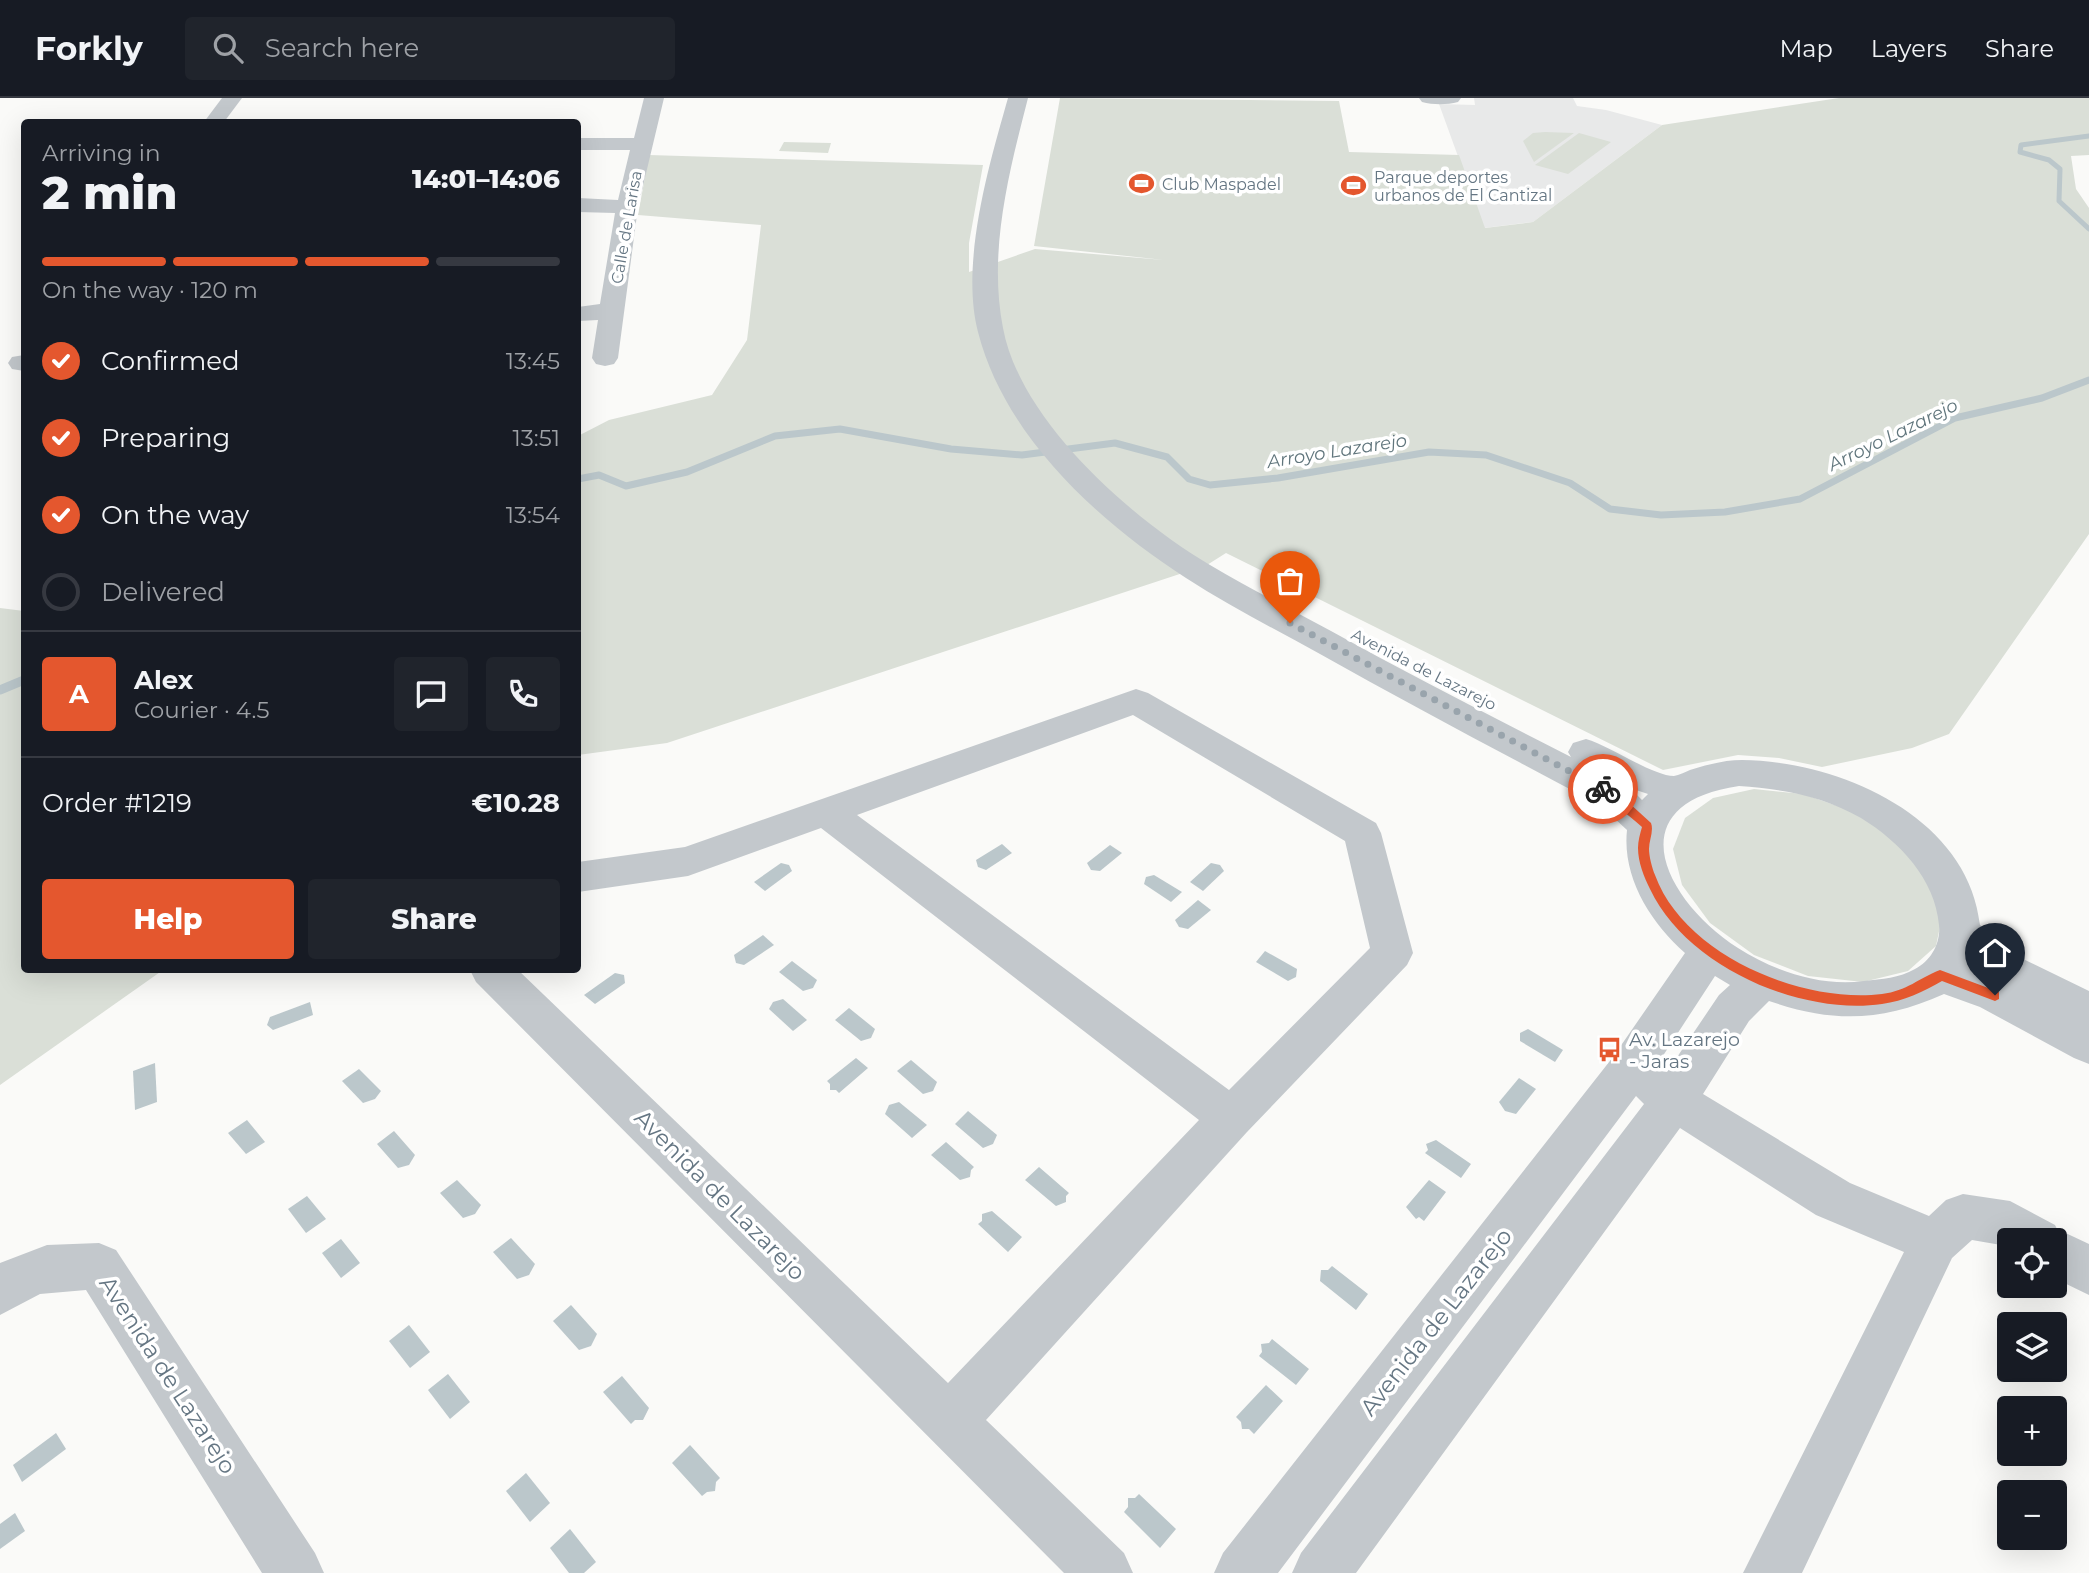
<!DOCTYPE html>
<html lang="en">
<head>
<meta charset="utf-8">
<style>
  :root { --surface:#171b24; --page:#20242c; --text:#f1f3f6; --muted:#9ea1a6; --line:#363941; --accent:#e4572e }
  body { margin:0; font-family:Montserrat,sans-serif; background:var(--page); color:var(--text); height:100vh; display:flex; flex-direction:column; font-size:26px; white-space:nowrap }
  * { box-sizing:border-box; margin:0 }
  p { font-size:23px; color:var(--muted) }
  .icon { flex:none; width:38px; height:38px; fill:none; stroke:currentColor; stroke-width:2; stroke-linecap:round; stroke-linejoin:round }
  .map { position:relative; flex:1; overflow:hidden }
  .panel { position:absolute; left:21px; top:21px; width:560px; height:854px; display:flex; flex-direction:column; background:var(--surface); border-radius:7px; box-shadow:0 7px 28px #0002 }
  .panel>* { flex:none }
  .tools { position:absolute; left:1997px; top:1130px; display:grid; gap:14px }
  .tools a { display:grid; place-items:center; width:70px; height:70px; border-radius:7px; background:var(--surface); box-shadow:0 7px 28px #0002; font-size:35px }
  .pin { position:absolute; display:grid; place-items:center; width:60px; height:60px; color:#fff; margin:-72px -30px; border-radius:50% 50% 50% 0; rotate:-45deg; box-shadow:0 0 7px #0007 }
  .pin .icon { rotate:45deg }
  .courier { position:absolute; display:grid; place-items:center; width:70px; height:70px; margin:-35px; border:5px solid #e4572e; border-radius:50%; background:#fff; color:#222; box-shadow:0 2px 9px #0007 }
  .summary em { font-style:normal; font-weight:800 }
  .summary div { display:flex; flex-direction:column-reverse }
  .summary { display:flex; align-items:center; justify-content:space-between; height:119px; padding:0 21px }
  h1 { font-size:46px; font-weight:800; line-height:52px }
  .bar { display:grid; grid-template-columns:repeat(4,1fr); gap:10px 7px; align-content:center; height:84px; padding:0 21px }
  .bar i { height:9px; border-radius:5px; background:var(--line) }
  .bar .selected { background:var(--accent) }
  .bar p { grid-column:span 4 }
  .line { display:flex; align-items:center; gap:18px; padding:0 21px; border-top:2px solid var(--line) }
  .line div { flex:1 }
  .round { display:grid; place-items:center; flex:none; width:74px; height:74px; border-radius:7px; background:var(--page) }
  ol { padding:0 21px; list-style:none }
  li { display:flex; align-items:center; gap:21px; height:77px }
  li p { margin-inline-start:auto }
  li .icon { padding:7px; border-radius:50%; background:var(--accent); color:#fff; stroke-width:4 }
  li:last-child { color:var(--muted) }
  li i { width:38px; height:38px; border:4px solid var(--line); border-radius:50% }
  .action { display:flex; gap:14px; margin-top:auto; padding:14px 21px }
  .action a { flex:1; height:80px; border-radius:7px; background:var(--accent); color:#fff; font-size:28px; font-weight:800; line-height:80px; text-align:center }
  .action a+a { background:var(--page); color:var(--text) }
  header { display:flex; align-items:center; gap:42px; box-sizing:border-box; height:98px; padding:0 35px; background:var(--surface); border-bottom:2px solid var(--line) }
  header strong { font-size:33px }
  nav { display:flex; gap:38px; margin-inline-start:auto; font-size:24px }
  .search { width:490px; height:63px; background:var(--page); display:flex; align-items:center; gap:18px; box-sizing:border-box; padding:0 24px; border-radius:7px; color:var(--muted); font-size:26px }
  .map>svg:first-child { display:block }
  .built { fill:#e8e9e9 }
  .green { fill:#dadfd7 }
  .water { fill:#bbc7cb }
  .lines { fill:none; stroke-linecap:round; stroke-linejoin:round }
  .stream-far2 { stroke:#bbc7cb; stroke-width:5 }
  .stream-far1 { stroke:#bbc7cb; stroke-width:7 }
  .stream { stroke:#bbc7cb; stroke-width:9 }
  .minor { fill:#c3c8cc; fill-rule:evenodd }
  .route { fill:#e4572e }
  .done { stroke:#99a4ac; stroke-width:7; stroke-dasharray:0 12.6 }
  .labels { text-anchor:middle; stroke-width:7; stroke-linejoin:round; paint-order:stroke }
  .far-poi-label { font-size:16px; fill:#657683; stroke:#fff; text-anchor:start }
  .far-street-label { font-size:16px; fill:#657683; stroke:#fff }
  .far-water-label { font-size:18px; font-style:italic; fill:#60757c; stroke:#fff }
  .poi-label { font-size:19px; fill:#657683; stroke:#fff; text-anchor:start }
  .near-street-label { font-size:23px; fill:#657683; stroke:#fff }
</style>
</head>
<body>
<header>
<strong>Forkly</strong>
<div class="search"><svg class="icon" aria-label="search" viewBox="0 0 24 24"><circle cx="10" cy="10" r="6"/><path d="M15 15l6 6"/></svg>Search here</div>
<nav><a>Map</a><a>Layers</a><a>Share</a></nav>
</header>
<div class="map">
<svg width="2089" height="1475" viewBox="0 0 2089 1475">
  <rect width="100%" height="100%" fill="#fafaf8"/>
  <!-- built -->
  <path class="built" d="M1474,0H1573L1577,8L1606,12L1662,27L1533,124L1484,130L1439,6L1475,7Z"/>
  <!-- green -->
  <g class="green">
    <path d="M1060,0L1339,3L1349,54L1459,57L1485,130L1533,124L1662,27L1839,0H2089V57L2071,58L2076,91L2089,110V436L1949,636L1912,650L1822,669L1779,660L1738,657L1663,672L1226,455L1207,467L667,645L578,657V338L609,322L712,297L747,242L761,127L638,117L649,57L983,67L969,145V174L1035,151L1164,162L1034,148Z"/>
    <path d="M1545,34L1574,35L1534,64L1523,43L1533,35Z"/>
    <path d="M1579,35L1611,44L1568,76L1535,67Z"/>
    <path d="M784,44L831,45L828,55L779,53Z"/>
    <path d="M0,510L24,513V872H163L0,987Z"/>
    <path d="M1754,691L1803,696L1852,713L1896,741L1928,776L1943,814L1936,848L1908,873L1863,884L1808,878L1754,857L1710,825L1682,787L1673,751L1685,720L1713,700Z"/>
  </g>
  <!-- water -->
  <g class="water">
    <path d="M1002,746L1012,755L986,772L978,769L976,762Z"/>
    <path d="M1110,747L1122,755L1100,773L1091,772L1087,765Z"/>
    <path d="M781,765L789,767L792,773L765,793L754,784Z"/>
    <path d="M1211,765L1220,767L1224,773L1203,793L1190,784Z"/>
    <path d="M1154,777L1182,794L1171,804L1144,786L1146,779Z"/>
    <path d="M1198,802L1211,812L1188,831L1179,829L1175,822Z"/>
    <path d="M763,837L774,847L744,867L736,865L734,857Z"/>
    <path d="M1265,853L1297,871L1296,879L1288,883L1256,864Z"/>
    <path d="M792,863L817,882L813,890L803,893L779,874Z"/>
    <path d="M615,875L624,877L625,885L595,906L584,897Z"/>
    <path d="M783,901L807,922L793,933L769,911L773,904Z"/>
    <path d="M310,904L313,917L273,932L267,927L270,919Z"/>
    <path d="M849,910L875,931L871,940L861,943L835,922Z"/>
    <path d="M1528,931L1563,952L1555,964L1520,943V935Z"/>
    <path d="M856,960L868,970L839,995L836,992H830V986L827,983Z"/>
    <path d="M911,962L937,984L933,993L923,996L897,973Z"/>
    <path d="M155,965L157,1004L135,1012L133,973Z"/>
    <path d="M359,971L381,993L375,1001L363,1005L342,983Z"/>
    <path d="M1519,980L1536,991L1516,1016L1505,1013L1499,1004Z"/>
    <path d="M899,1004L927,1027L912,1040L885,1016L889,1007Z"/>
    <path d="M968,1013L997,1037L993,1046L983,1050L955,1026Z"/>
    <path d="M247,1022L265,1044L246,1056L228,1035Z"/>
    <path d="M394,1033L415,1057L409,1067L398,1070L377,1046Z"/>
    <path d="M1436,1042L1471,1066L1461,1080L1425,1055L1428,1052L1426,1046Z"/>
    <path d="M946,1044L974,1069L971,1072L970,1079L960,1082L931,1057Z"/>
    <path d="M1039,1069L1069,1095L1066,1098V1104L1056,1108L1025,1082Z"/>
    <path d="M457,1082L481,1107L475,1116L463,1120L440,1095Z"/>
    <path d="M1429,1082L1446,1094L1424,1123L1419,1119L1416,1121L1406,1109Z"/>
    <path d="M307,1098L326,1121L306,1135L288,1111Z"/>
    <path d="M992,1113L1022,1139L1008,1154L978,1126L982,1123V1116Z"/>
    <path d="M511,1140L535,1166L529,1177L517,1181L493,1154Z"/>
    <path d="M341,1141L360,1165L341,1180L322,1155Z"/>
    <path d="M1332,1168L1368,1196L1356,1212L1320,1183L1321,1172H1328Z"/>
    <path d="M571,1207L597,1236L591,1248L579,1252L553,1223Z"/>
    <path d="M409,1227L430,1254L410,1270L389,1243Z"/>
    <path d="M1272,1241L1309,1271L1296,1287L1259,1258L1262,1254L1261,1246L1269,1245Z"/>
    <path d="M448,1276L470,1304L450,1321L428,1292Z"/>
    <path d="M622,1278L649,1310L643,1322H635L631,1326L603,1294Z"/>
    <path d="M1266,1287L1283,1303L1254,1336L1249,1331H1242L1241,1324L1236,1319Z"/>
    <path d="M56,1335L66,1351L22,1384L13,1367Z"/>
    <path d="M690,1347L720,1380L716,1384L715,1393L707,1394L702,1398L672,1365Z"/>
    <path d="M526,1375L550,1405L530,1424L506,1393Z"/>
    <path d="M1139,1396L1176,1431L1160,1450L1124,1414L1128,1409V1400H1135Z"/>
    <path d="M15,1415L25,1433L0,1451V1426Z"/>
    <path d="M570,1431L596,1464L584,1475H569L550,1450Z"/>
  </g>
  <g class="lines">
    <!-- stream-far2 -->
    <path class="stream-far2" d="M2089,38L2021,47L2020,54L2049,62L2060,71L2059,103L2089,131"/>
    <!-- stream-far1 -->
    <path class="stream-far1" d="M578,381L599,377L626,388L687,374L775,338L840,331L951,351L1022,357L1115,345L1167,359L1189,381L1210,387L1278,380L1429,354L1486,357L1570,385L1610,411L1661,417L1725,414L1800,401L1955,320L2042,300L2089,282"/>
    <!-- stream -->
    <path class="stream" d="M0,592L24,582"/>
    <!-- minor -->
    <g class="minor">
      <path d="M222,0H242L224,24H204Z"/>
      <path d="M644,0H664L638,109L618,260L614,266L605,268L596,266L592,260L598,222L578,223V209L600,206L615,115L578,114V100L618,102L630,52H578V40H634Z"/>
      <path d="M1008,0H1028C1009,74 988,153 1003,230C1020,323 1132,421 1210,467C1250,491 1291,511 1331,533C1410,577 1491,618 1571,659L1568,654L1573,645L1586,641C1610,648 1653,678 1674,678C1679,677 1685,674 1690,672C1706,667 1724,662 1742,662C1839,663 1968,718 1980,827L2023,861L2089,893V966L2074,960L1980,909L1944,896C1882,924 1833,925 1769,903L1749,923L1703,996L1850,1085L1929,1118L1946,1102L1963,1096L2010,1103L2055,1127L2057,1131L2089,1146V1197L2054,1180V1143H2009V1152L2001,1147L1972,1142L1952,1160L1802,1475H1743L1904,1154L1816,1117L1680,1030L1356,1475H1292L1301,1455L1644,1006L1636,998L1278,1475H1214L1223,1455L1613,959L1685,855C1650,824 1622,779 1627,732L1600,707C1506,657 1412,608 1320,556C1275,531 1229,508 1186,480C1098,423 1005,339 978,234C960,165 989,67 1008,0ZM1739,688C1782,691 1823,698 1861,720C1900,744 1935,781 1939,827C1941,845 1931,863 1915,871C1899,880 1882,881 1864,883C1821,889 1774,873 1738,850C1665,803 1615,706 1739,688ZM1630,690L1648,696L1642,702ZM1971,867L1979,874L1969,870ZM1715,878L1730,887L1719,897L1667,974L1655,970Z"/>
      <path d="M1419,0H1461L1458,4C1447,7 1433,7 1422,4Z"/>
      <path d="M24,257V273L12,271L8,265L12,259Z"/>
      <path d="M1136,591L1148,595L1376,725L1381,735L1413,855L1407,867L1247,1034L986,1322L1124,1455L1133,1475H1064L476,884L470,872H518L948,1285L1199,1022L821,730L688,778L578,794V764L685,749ZM1133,617L1345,743L1370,850L1229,992L857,717Z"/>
      <path d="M99,1145L116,1152L315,1455L324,1475H262L86,1192L40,1196L0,1217V1165L47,1147Z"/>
    </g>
  </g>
  <!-- route -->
  <path class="route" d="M1603,687L1617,694L1651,725C1654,733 1649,742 1649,751C1649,758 1652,770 1655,777C1684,857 1802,906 1882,896C1907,893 1919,880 1940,872L1999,894V901L1995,903L1942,883C1923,894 1904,903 1882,906C1800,918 1686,868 1650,791C1644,779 1638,764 1638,750C1638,743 1640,736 1642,729C1628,716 1610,704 1597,691Z"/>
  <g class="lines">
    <!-- done -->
    <path class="done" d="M1290,525L1603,691"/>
  </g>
  <!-- icons -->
  <defs>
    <symbol id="stadium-bare" viewBox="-9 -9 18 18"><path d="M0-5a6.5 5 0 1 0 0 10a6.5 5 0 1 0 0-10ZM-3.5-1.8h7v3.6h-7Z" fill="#e4572e" stroke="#fff" stroke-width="2.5" paint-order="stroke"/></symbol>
    <symbol id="bus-bare" viewBox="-9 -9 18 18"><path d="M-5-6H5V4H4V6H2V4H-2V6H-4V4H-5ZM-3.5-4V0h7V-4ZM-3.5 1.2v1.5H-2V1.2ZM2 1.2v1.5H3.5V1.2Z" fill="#e4572e" stroke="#fff" stroke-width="2.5" paint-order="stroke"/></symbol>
  </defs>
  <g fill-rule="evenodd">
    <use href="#stadium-bare" x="1124" y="68" width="35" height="35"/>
    <use href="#stadium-bare" x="1336" y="70" width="35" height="35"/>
    <use href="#bus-bare" x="1592" y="934" width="35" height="35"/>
  </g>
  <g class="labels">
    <!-- far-poi labels -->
    <g class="far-poi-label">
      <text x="1374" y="85">Parque deportes<tspan x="1374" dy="18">urbanos de El Cantizal</tspan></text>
      <text x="1162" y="92">Club Maspadel</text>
    </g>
    <!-- far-street labels -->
    <g class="far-street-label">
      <text transform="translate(626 129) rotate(-80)" y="6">Calle de Larisa</text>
      <text transform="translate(1424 571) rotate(27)" y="6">Avenida de Lazarejo</text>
    </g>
    <!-- far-water labels -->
    <g class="far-water-label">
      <text transform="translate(1893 337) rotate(-26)" y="6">Arroyo Lazarejo</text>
      <text transform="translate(1337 353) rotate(-9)" y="6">Arroyo Lazarejo</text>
    </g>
    <!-- poi labels -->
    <g class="poi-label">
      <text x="1629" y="948">Av. Lazarejo<tspan x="1629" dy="22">- Jaras</tspan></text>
    </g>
    <!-- near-street labels -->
    <g class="near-street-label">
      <text transform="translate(720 1097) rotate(45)" y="8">Avenida de Lazarejo</text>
      <text transform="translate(1436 1224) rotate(-52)" y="8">Avenida de Lazarejo</text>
      <text transform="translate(168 1277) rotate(57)" y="8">Avenida de Lazarejo</text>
    </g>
  </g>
</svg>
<div class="tools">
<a><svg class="icon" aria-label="locate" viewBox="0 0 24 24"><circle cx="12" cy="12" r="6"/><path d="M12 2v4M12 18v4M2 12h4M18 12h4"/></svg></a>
<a><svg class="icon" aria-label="layers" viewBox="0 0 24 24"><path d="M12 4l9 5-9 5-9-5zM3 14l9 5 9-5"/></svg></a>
<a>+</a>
<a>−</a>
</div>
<div class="pin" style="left:1290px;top:525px;background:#ea580c"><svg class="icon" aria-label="bag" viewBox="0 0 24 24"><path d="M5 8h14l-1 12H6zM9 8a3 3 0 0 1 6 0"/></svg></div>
<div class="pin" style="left:1995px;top:897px;background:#1f2937"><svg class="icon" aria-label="home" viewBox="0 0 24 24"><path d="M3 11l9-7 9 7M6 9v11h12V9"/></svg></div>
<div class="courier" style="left:1603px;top:691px"><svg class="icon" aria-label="bike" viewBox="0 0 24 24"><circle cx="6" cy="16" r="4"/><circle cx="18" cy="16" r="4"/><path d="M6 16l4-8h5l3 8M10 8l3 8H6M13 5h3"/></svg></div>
<section class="panel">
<div class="summary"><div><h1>2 min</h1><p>Arriving in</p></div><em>14:01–14:06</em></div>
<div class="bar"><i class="selected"></i><i class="selected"></i><i class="selected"></i><i></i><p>On the way · 120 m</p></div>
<ol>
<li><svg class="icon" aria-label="check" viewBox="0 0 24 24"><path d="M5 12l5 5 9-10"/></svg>Confirmed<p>13:45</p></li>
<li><svg class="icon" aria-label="check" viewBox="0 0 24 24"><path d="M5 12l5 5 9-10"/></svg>Preparing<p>13:51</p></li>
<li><svg class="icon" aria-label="check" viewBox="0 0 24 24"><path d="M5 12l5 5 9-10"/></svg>On the way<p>13:54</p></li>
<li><i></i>Delivered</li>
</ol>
<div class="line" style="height:126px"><b class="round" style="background:var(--accent);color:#fff">A</b><div><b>Alex</b><p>Courier · 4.5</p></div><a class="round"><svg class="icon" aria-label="chat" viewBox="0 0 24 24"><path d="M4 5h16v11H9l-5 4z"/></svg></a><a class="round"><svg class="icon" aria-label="phone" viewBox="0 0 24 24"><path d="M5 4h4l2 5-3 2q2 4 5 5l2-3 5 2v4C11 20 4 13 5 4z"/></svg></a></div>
<div class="line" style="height:91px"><div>Order #1219</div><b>€10.28</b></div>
<div class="action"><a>Help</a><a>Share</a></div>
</section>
</div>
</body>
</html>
